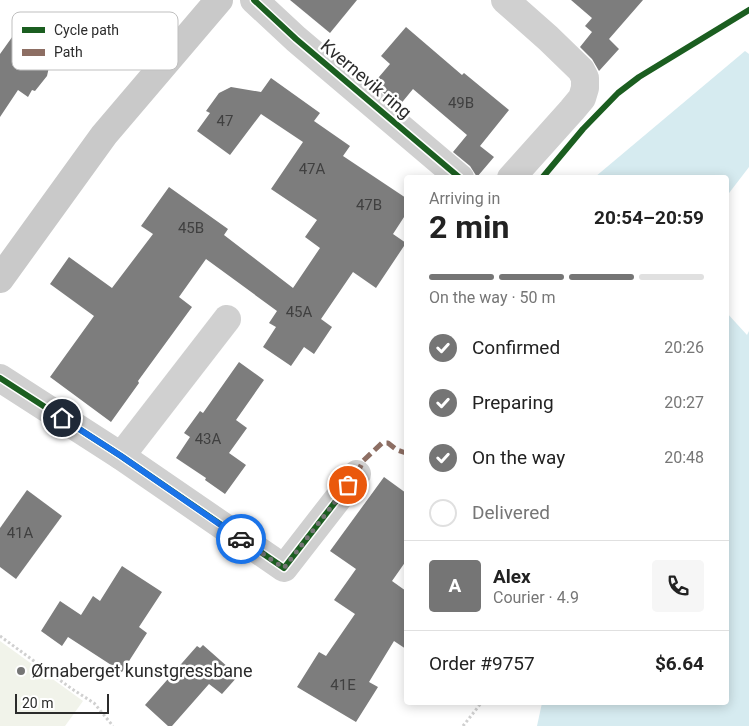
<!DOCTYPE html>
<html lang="en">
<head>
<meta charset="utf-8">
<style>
  :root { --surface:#fff; --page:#f6f6f6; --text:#222; --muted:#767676; --line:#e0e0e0; --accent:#757575 }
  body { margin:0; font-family:Roboto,sans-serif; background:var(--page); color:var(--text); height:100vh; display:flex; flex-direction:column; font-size:19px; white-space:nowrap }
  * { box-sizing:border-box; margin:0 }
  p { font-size:16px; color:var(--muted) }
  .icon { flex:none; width:28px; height:28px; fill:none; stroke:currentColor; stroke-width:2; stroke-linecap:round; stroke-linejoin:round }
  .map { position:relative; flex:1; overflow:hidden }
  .details { position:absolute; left:404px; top:175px; width:325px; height:530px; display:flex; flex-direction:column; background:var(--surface); border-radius:5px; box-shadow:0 2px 12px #0003 }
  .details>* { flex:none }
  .scale { position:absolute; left:15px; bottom:12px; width:94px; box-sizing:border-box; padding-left:5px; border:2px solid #2b2b2b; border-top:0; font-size:14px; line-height:18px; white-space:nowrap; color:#2b2b2b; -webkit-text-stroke:4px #fff; paint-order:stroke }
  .pin { position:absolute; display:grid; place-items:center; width:42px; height:42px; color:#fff; margin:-21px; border:2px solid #fff; border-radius:50%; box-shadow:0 1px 5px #0007 }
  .courier { position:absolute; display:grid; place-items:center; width:50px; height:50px; margin:-25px; border:4px solid #1a73e8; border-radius:50%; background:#fff; color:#222; box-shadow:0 1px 6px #0007 }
  .head em { font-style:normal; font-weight:700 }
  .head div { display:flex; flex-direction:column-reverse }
  .head { display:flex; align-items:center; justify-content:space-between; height:85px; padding:0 25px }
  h1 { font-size:32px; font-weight:700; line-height:38px }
  .bar { display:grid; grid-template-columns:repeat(4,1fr); gap:8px 5px; align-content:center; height:60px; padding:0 25px }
  .bar i { height:6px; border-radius:4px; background:var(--line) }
  .bar .current { background:var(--accent) }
  .bar p { grid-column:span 4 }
  .line { display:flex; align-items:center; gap:12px; padding:0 25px; border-top:1px solid var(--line) }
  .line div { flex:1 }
  .round { display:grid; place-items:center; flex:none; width:52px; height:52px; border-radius:5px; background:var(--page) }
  ol { padding:0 25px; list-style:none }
  li { display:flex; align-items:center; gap:15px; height:55px }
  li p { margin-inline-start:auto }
  li .icon { padding:5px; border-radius:50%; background:var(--accent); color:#fff; stroke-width:4 }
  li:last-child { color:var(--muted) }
  li i { width:28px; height:28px; border:2px solid var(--line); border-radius:50% }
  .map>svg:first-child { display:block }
  .green { fill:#f1f3ea }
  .water { fill:#d6ebf0 }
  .building { fill:#7d7d7d }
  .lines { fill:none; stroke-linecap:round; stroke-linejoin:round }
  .path { stroke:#d0d0d0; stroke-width:3; stroke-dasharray:2.5 2.5; stroke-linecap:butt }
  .minor { stroke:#d0d0d0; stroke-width:28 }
  .secondary { stroke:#c9c9c9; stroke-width:28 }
  .quiet { stroke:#8d6e63; stroke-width:5; stroke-dasharray:10 5; stroke-linecap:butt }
  .cycleway-casing { stroke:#fff; stroke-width:9 }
  .cycleway { stroke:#1b5e20; stroke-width:6 }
  .done { stroke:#757575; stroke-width:5; stroke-dasharray:0 9 }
  .route { stroke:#1a73e8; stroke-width:6 }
  .poi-dot { fill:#757575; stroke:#fff; stroke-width:2 }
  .labels { text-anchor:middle; stroke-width:5; stroke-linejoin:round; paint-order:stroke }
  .number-label { font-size:15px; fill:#404040 }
  .street-label { font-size:18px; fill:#2b2b2b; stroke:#fff }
  .poi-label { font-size:18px; fill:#2b2b2b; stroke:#fff; text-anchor:start }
  .key { fill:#fff; stroke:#bfbfbf; stroke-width:1 }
  .key-label { font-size:14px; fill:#2b2b2b }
</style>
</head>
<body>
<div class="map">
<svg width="749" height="726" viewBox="0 0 749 726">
  <rect width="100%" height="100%" fill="#fff"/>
  <!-- green -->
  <path class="green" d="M0,641L83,701L65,726H0Z"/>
  <!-- water -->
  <g class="water">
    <path d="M745,51L749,54V167L726,197V178L595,177Z"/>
    <path d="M726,312L747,335L749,331V726H537L542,703L726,702Z"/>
  </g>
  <!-- building -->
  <g class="building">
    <path d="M290,0H357L330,33Z"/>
    <path d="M571,0H643L609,39L619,49L599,71L592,59L580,47L592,32L585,26L592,18Z"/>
    <path d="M406,27L462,75L464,73L509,110L480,146L494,157L477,177L470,166L453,152L467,135L413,89L399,106L373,84L390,64L381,56Z"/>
    <path d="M15,33L51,58L47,76L35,91L32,90L28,97L18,90L0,117V54Z"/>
    <path d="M271,78L320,113L314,121L350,146L343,156L406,198V214L393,234L406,243L376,288L353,272L321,319L332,327L314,354L304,347L291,366L263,347L276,327L269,323L277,311L206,259L179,297L192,307L138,381L139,383L111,422L50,377L94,316L50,284L69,257L112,288L153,234L141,226L169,187L228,229L224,235L293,288L320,248L305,237L317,220L271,189L303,142L261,114L230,155L197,131L210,113L206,111L219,93L231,87L261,92Z"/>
    <path d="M239,362L264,380L236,420L247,428L229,453L246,465L225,494L205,480L206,478L176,458L190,437L184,433L200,411L203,413Z"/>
    <path d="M384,477L406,493V561L392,581L406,591V649L394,641L369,682L378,687L356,722L297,687L319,652L326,656L355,614L334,600L356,569L330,551Z"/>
    <path d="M27,490L62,516L16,579L0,567V528Z"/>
    <path d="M122,566L162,592L139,627L147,633L122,672L68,637L62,646L41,631L60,601L81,615L93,596L100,601Z"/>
    <path d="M203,645L238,676L222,694L209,684L172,726H168L145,705L197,646L200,648Z"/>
  </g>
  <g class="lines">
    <!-- path -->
    <g class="path">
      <path d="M614,97L639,77L749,10"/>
      <path d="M0,636L72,689L94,703L113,726"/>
      <path d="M463,726L482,702"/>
    </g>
    <!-- minor -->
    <g class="minor">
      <path d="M254,0L296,39L460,178"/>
      <path d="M505,0L548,38L581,70L585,78V88L582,98L572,110L511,178"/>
      <path d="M0,378L121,456L284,568L357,474"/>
      <path d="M121,456L227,319"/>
    </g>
    <!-- secondary -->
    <path class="secondary" d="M0,279L104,135L219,0"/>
    <!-- quiet -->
    <path class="quiet" d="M357,474L363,461L382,443H388L397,450L406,453"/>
    <defs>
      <g id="cycleway">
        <path d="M254,0L296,39L460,178"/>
        <path d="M542,178L583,129L618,93L639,77L749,10"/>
        <path d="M0,378L121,456L284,568L357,474"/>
      </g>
    </defs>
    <!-- cycleway casing -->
    <use href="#cycleway" class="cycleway-casing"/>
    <!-- cycleway -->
    <use href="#cycleway" class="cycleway"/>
  </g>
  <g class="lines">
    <!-- done -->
    <path class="done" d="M241,539L284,568L348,485"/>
    <!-- route -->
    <path class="route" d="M62,418L121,456L241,539"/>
  </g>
  <!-- markers -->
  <circle class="poi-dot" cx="21" cy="671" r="5"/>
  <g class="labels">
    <!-- number labels -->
    <g class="number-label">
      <text x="461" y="108">49B</text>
      <text x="225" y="126">47</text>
      <text x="312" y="174">47A</text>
      <text x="369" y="210">47B</text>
      <text x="191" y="233">45B</text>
      <text x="299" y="317">45A</text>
      <text x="208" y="444">43A</text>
      <text x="20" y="538">41A</text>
      <text x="343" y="690">41E</text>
    </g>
    <!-- street labels -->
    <g class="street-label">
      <text transform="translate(366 79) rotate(40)" y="6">Kvernevik ring</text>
    </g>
    <!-- poi labels -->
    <g class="poi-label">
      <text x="31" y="677">Ørnaberget kunstgressbane</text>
    </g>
  </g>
  <!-- legend -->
  <rect x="12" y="12" width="166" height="58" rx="8" class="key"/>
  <rect x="22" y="27" width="23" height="6" fill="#1b5e20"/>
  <rect x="22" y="49" width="23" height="7" fill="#8d6e63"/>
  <g class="key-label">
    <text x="54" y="35">Cycle path</text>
    <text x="54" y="57">Path</text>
  </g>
</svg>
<div class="scale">20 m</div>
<div class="pin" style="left:348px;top:485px;background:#ea580c"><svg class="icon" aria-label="bag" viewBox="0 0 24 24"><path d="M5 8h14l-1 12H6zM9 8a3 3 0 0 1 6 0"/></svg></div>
<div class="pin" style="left:62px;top:418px;background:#1f2937"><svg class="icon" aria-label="home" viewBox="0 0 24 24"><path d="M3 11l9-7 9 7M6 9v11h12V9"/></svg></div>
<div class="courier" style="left:241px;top:539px"><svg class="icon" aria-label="car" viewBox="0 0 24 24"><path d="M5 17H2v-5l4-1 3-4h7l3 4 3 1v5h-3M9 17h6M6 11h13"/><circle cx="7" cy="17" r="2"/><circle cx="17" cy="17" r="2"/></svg></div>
<section class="details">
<div class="head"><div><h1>2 min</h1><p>Arriving in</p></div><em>20:54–20:59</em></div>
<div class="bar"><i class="current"></i><i class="current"></i><i class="current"></i><i></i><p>On the way · 50 m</p></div>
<ol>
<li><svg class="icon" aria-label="check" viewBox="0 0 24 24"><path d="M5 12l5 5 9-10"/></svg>Confirmed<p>20:26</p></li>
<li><svg class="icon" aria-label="check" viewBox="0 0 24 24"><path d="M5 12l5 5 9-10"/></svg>Preparing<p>20:27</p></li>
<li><svg class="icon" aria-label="check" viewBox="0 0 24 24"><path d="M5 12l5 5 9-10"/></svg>On the way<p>20:48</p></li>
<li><i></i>Delivered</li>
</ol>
<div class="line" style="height:90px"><b class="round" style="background:var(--accent);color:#fff">A</b><div><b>Alex</b><p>Courier · 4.9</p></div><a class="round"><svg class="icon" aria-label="phone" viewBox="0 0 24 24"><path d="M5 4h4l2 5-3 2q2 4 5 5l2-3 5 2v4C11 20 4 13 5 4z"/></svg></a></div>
<div class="line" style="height:65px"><div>Order #9757</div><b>$6.64</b></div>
</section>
</div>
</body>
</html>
